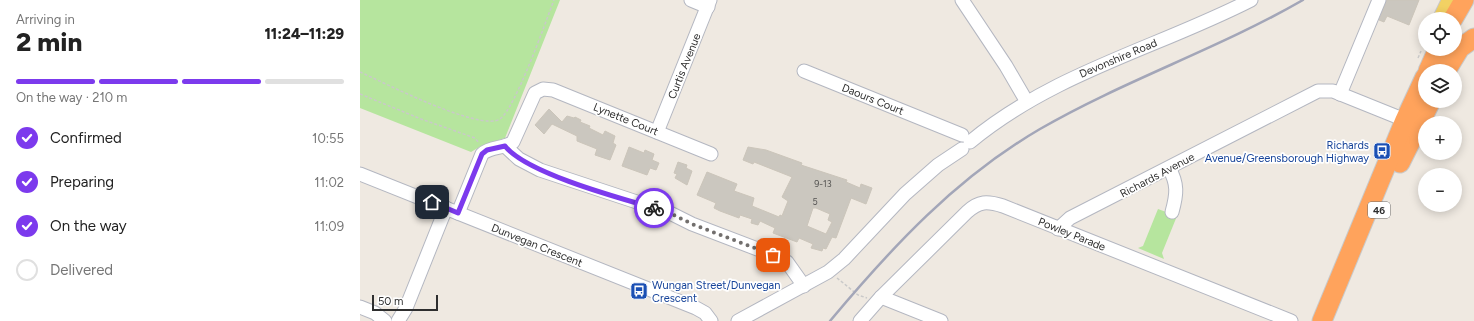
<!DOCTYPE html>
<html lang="en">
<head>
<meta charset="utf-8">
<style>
  :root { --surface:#fff; --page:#f2f2f2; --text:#222; --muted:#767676; --line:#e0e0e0; --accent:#7c3aed }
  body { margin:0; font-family:Figtree,sans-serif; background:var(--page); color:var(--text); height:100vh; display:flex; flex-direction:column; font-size:15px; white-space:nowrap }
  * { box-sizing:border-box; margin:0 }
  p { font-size:13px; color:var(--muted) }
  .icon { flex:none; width:22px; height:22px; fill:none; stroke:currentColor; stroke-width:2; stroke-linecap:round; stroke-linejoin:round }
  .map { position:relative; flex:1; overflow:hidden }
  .drawer { display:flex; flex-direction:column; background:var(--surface); width:360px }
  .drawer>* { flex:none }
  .fabs { position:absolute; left:1058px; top:12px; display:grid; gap:8px }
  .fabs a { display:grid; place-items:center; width:44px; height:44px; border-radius:50%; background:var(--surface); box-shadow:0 2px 10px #0003; font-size:20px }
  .scale { position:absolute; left:12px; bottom:10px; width:66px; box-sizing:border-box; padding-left:4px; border:2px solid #2e2e2e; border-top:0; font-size:11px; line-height:14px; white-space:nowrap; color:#2e2e2e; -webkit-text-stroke:3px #fff; paint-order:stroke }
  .pin { position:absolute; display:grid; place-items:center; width:34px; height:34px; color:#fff; margin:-17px; border-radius:8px; box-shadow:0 2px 6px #0006 }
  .courier { position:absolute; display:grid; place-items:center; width:40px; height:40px; margin:-20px; border:3px solid #7c3aed; border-radius:50%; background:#fff; color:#222; box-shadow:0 1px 5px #0007 }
  .overview em { font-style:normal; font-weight:800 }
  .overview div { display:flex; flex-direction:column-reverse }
  .overview { display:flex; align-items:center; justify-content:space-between; height:68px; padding:0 16px }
  h1 { font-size:26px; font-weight:800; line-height:30px }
  .bar { display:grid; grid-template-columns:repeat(4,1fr); gap:6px 4px; align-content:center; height:48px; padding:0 16px }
  .bar i { height:5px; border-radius:3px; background:var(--line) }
  .bar .on { background:var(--accent) }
  .bar p { grid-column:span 4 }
  ol { padding:0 16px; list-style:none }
  li { display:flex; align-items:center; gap:12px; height:44px }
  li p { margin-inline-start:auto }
  li .icon { padding:4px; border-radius:50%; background:var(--accent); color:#fff; stroke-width:4 }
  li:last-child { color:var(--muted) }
  li i { width:22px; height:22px; border:2px solid var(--line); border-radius:50% }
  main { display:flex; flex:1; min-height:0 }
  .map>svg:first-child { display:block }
  .green { fill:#b6e59e }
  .building { fill:#cbc7bf; stroke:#cbc5ba; fill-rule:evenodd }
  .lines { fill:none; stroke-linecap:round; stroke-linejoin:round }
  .minor-casing { stroke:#b4b7c1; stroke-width:15 }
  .major-casing { stroke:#c9c9c9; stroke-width:18 }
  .highway-casing { stroke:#c9c9c9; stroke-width:21 }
  .path { stroke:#c9c9c9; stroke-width:1.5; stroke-dasharray:3 2; stroke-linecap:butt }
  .minor { stroke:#fff; stroke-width:13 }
  .major { stroke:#f2d163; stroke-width:16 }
  .highway { stroke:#ffa35c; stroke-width:19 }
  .rail { stroke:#a3a6b8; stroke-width:2.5 }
  .done { stroke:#726f6d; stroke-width:4; stroke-dasharray:0 7.2 }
  .route { stroke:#7c3aed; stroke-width:5 }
  .labels { text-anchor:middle; stroke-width:3.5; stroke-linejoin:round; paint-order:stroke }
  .number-label { font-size:9px; fill:#555452 }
  .shield { fill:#fff; stroke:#6d6d6d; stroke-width:1 }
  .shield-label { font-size:10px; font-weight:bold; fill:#2e2e2e }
  .street-label { font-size:11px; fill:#2e2e2e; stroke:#fff }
  .transit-label { font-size:11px; fill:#164399; stroke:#fff; text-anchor:end }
</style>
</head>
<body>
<main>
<section class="drawer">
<div class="overview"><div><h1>2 min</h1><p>Arriving in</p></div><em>11:24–11:29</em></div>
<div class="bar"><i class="on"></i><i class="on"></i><i class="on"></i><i></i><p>On the way · 210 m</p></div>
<ol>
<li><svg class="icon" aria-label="check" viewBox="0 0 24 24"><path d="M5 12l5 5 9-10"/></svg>Confirmed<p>10:55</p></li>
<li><svg class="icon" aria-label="check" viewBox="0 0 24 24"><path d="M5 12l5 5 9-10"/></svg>Preparing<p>11:02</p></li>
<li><svg class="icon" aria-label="check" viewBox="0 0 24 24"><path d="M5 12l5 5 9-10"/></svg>On the way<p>11:09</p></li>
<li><i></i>Delivered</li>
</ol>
</section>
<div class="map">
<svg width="1114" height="321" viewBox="0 0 1114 321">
  <rect width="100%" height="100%" fill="#efe9e1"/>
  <!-- green -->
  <g class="green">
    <path d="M0,0H200L145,138L121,146L111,152L0,108Z"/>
    <path d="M798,209L817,216L802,253L804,259L778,248L783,246Z"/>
  </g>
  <!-- building -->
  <g class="building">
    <path d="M1027,0H1059L1049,25L1027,16L1024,22L1019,20Z"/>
    <path d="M189,109L202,122L207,116L214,118L215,117L221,120L220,122L230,126L229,128L243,135L245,131L255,136L253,143L256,145L250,160L235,155L237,149L217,141V136L192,124L184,134L175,125Z"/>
    <path d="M269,147L284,153L285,150L294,154L292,160L299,163L296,170L290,168L287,175L262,166Z"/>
    <path d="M388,147L406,150L442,163L441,165L487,180L486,182L500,188L501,184L512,188L506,204L491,198L476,238L472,237L466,249L463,248L462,251L451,248L453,244L439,238L437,242L413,233L415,228L400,221L398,225L391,223L392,219L380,215L379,218L360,211L354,208L356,203L337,195L347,172L377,184L374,191L394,198L392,206L419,217L420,215L422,216L428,201L422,197L432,177L394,162L393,164L383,160ZM453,208H456L470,214L468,220L472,222L466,234L447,226Z"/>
    <path d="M318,162L327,165L326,168L332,171L327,185L315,178L317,174L314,173Z"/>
  </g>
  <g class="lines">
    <defs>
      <g id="minor">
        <path d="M331,0L348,7"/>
        <path d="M602,0L646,66L667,102"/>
        <path d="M444,71L602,135"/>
        <path d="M980,94L1019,0"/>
        <path d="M297,132L350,0"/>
        <path d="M610,142C693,73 797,48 891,0"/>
        <path d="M145,146L159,159L180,170L310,213L332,224L413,255L427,262L444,286"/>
        <path d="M809,168C818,184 817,194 812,212"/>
        <path d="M0,174L336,308L345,313L351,321"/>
        <path d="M98,213L122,154C131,146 144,149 153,142L175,93L183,89L193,90L351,154"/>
        <path d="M698,229L710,218L958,91H973L1045,120"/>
        <path d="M521,297L581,321"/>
        <path d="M0,307L15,313L25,321"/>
        <path d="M38,321L46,308L86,208"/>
        <path d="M378,321L468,272L484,259L545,194L578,165L602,149"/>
        <path d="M500,321L521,297L607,212C619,201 627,201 643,206L931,321"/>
      </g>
      <path id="major" d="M1081,19L1090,0"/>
      <g id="highway">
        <path d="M1093,19L1104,0"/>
        <path d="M1068,71L1078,49"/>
        <path d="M1086,71L1100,48L1114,38"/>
        <path d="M1040,163L1071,101"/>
        <path d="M962,321L1045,120L1065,77"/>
      </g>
    </defs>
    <!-- minor casing -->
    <use href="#minor" class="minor-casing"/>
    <!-- major casing -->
    <use href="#major" class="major-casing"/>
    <!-- highway casing -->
    <use href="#highway" class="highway-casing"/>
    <!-- path -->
    <g class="path">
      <path d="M1058,58L1061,51"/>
      <path d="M0,72C23,82 120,132 140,119C155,109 186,21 194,0"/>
      <path d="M0,94L61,119L115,138L119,143"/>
      <path d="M477,278L498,295L507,298"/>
    </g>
    <!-- minor -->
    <use href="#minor" class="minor"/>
    <!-- major -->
    <use href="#major" class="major"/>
    <!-- highway -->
    <use href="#highway" class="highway"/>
    <!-- rail -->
    <path class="rail" d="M470,321C532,247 596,178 680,129C765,80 858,49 943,0"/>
  </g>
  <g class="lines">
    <!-- done -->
    <path class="done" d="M294,208L310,213L332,224L413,255"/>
    <!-- route -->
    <path class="route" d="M72,202L98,213L122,154L127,150L145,146C166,173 259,198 294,208"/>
  </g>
  <!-- icons -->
  <defs>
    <symbol id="bus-square" viewBox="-11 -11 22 22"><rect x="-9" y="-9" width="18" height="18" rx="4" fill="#1a4fb4" stroke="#fff"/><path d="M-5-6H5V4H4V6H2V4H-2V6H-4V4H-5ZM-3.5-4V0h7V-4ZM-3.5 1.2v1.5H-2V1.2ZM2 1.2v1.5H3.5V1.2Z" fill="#fff"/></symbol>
  </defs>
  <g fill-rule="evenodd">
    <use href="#bus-square" x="1012" y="141" width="20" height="20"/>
    <use href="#bus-square" x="269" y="281" width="20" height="20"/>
  </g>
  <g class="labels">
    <!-- number labels -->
    <g class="number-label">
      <text x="463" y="187">9-13</text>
      <text x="455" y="205">5</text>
    </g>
    <!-- shield labels -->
    <rect class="shield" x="1008" y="202" width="22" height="16" rx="3"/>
    <g class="shield-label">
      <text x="1019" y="214">46</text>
    </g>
    <!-- street labels -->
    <g class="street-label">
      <text transform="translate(758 58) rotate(-23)" y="4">Devonshire Road</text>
      <text transform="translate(324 66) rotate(-68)" y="4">Curtis Avenue</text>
      <text transform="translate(513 99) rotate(22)" y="4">Daours Court</text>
      <text transform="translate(266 119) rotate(22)" y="4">Lynette Court</text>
      <text transform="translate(797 175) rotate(-28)" y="4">Richards Avenue</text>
      <text transform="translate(712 234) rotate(22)" y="4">Powley Parade</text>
      <text transform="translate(177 245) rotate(22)" y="4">Dunvegan Crescent</text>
    </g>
    <!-- transit labels -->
    <g class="transit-label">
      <text x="1009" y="149">Richards<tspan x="1009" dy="13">Avenue/Greensborough Highway</tspan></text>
      <text x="292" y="289" text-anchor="start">Wungan Street/Dunvegan<tspan x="292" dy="13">Crescent</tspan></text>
    </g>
  </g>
</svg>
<div class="fabs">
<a><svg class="icon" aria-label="locate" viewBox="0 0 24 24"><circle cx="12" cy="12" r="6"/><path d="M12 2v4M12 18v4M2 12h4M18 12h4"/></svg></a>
<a><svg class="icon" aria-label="layers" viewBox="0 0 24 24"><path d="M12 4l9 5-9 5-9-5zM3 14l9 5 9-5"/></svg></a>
<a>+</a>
<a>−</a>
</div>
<div class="scale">50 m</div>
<div class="pin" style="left:413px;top:255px;background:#ea580c"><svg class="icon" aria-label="bag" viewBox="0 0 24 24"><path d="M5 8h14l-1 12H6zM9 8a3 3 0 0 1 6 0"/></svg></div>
<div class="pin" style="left:72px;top:202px;background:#1f2937"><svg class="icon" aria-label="home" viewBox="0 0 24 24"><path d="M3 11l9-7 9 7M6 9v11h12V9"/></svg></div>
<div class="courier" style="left:294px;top:208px"><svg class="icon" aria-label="bike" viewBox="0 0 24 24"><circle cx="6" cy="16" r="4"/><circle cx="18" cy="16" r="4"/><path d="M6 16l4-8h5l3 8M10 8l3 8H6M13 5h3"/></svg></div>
</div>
</main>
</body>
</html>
